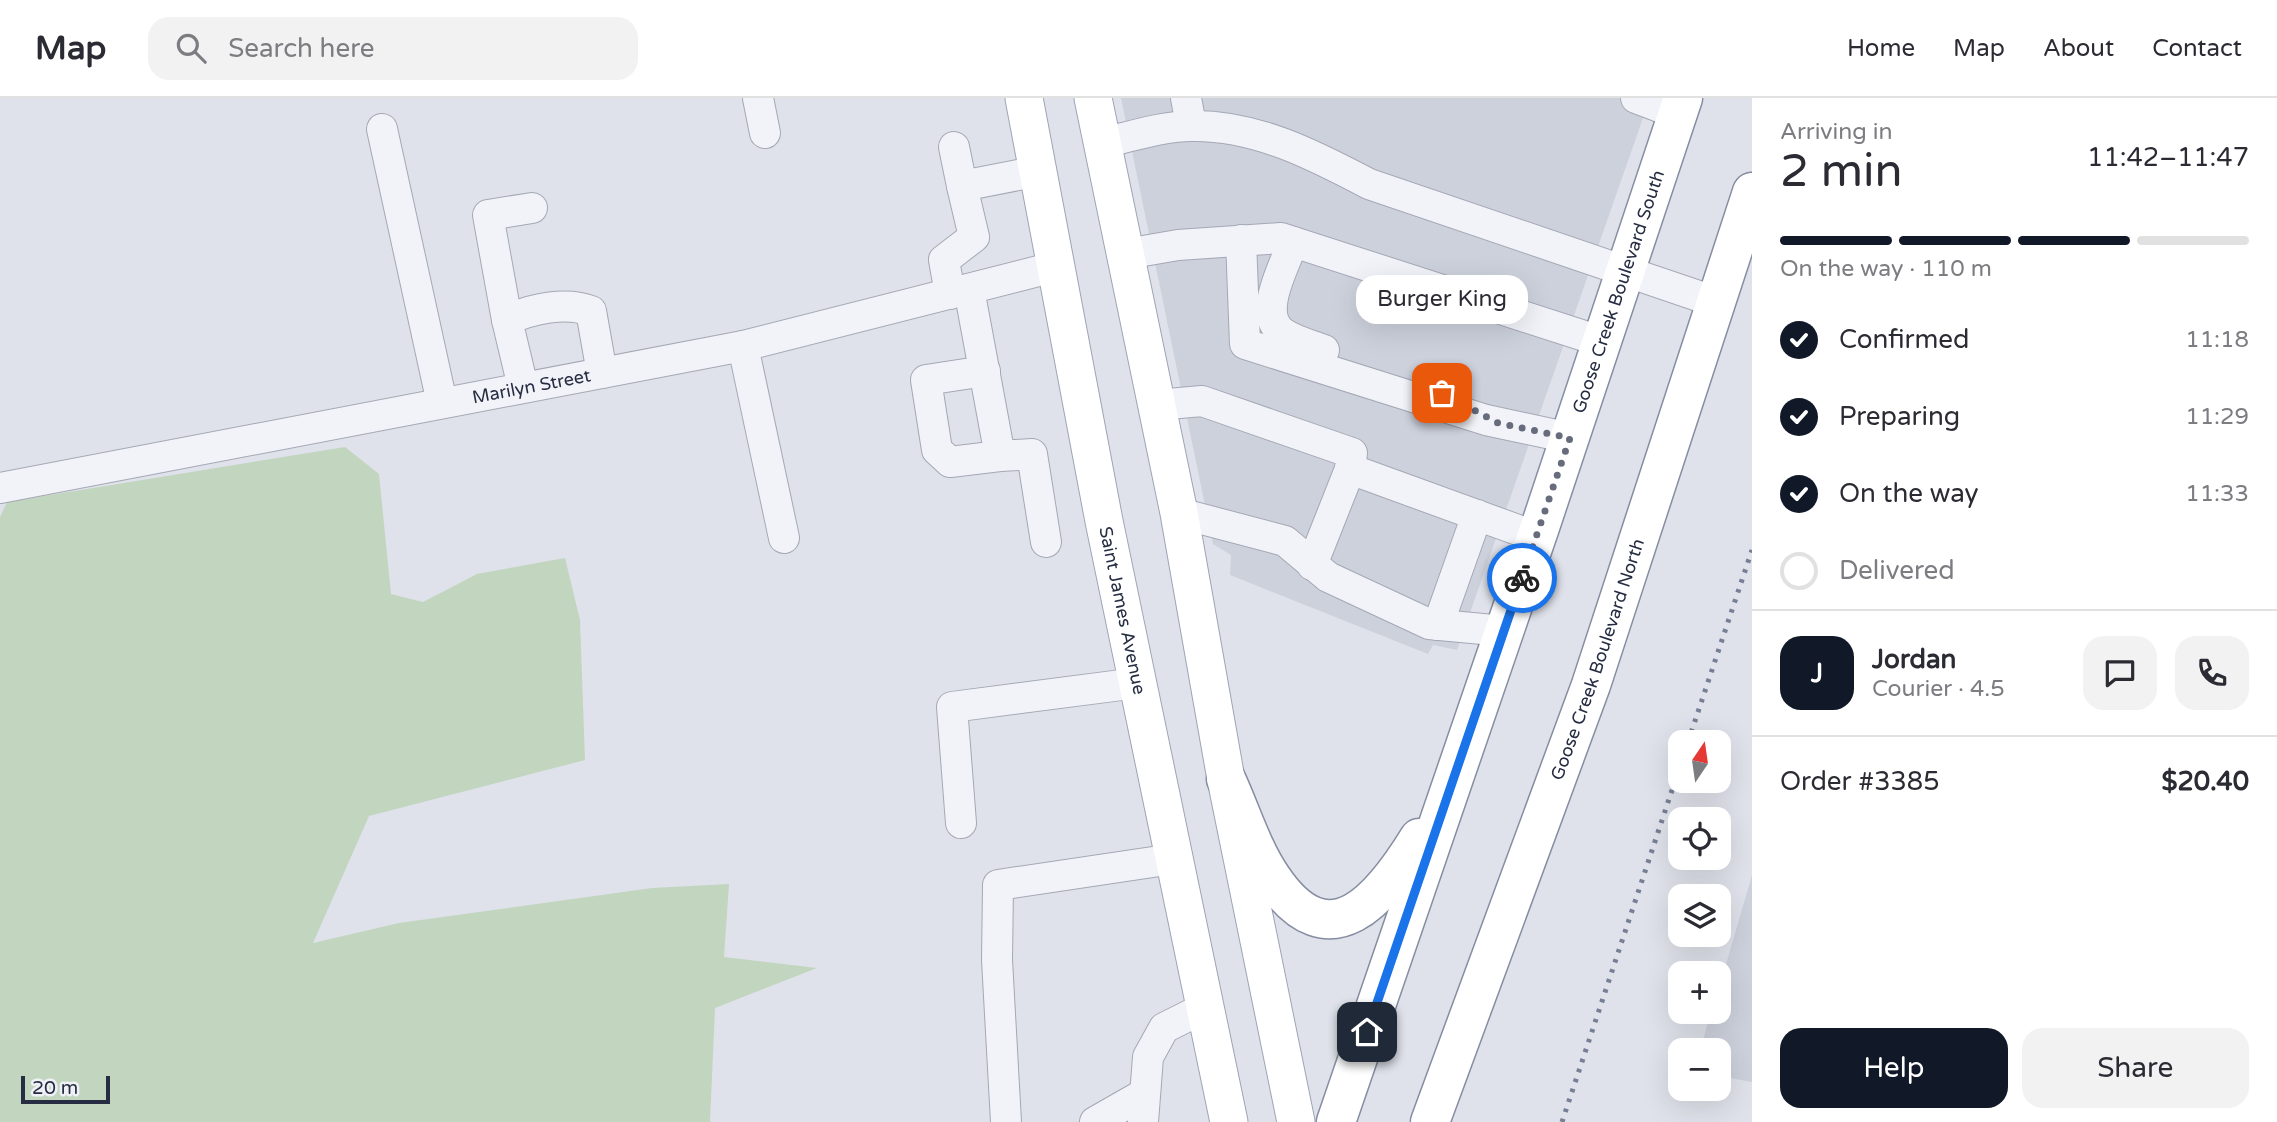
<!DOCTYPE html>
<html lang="en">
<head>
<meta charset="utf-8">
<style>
  :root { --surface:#fff; --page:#f2f2f3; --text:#2b2b33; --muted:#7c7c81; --line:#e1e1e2; --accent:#111827 }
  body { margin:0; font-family:"Varela Round",sans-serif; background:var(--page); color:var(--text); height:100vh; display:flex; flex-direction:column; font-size:26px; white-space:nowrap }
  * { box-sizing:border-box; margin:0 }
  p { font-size:23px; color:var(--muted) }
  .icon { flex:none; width:38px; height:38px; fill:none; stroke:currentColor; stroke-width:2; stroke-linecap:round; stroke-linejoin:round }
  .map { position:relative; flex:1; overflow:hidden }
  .panel { display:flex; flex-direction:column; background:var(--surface); width:525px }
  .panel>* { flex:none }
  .needle { width:46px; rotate:13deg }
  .buttons { position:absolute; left:1668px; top:632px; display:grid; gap:14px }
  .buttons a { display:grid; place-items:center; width:63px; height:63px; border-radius:14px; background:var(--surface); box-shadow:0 7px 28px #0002; font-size:35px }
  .scale { position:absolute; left:21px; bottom:18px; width:89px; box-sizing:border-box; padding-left:7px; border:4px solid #262d43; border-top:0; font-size:19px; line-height:24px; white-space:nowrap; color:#262d43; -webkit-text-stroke:5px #eff1f7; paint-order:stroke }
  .pin { position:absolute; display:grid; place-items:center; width:60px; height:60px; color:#fff; margin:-30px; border-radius:14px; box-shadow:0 4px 10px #0006 }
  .courier { position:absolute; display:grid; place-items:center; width:70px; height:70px; margin:-35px; border:5px solid #1a73e8; border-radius:50%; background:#fff; color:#222; box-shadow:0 2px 9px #0007 }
  .bubble { position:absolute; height:49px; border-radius:21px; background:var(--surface); box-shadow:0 7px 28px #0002; font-size:23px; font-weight:600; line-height:49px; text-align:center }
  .summary em { font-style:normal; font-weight:600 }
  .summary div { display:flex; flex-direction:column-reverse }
  .summary { display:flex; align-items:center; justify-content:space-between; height:119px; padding:0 28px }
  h1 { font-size:46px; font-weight:600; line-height:52px }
  .bar { display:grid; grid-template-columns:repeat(4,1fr); gap:10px 7px; align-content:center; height:84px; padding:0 28px }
  .bar i { height:9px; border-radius:5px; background:var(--line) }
  .bar .on { background:var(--accent) }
  .bar p { grid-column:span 4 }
  .line { display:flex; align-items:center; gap:18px; padding:0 28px; border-top:2px solid var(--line) }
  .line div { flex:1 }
  .round { display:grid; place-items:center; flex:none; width:74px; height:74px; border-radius:21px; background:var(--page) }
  ol { padding:0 28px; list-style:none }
  li { display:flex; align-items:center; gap:21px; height:77px }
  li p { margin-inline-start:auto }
  li .icon { padding:7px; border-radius:50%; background:var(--accent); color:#fff; stroke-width:4 }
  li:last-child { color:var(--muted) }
  li i { width:38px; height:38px; border:4px solid var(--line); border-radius:50% }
  .button { display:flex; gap:14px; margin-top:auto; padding:14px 28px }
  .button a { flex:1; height:80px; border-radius:21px; background:var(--accent); color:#fff; font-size:28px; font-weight:600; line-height:80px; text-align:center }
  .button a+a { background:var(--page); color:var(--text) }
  header { display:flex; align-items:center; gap:42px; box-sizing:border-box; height:98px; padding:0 35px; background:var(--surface); border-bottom:2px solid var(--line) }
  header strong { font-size:33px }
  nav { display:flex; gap:38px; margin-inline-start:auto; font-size:24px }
  .search { width:490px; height:63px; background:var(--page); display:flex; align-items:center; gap:18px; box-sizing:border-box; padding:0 24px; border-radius:21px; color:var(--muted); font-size:26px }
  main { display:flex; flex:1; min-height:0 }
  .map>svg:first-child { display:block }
  .built { fill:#cdd1dc }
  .green { fill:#c2d5bf }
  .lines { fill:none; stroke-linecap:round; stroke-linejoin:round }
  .minor-casing { stroke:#a4a8b5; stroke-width:32 }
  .major-casing { stroke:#9da4b7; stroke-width:39 }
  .highway-casing { stroke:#858da2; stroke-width:41 }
  .minor { stroke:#f2f3f8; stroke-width:30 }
  .major { stroke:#fff; stroke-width:37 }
  .highway { stroke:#fff; stroke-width:38 }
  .rail { stroke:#767f95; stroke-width:5; stroke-dasharray:3.5 7; stroke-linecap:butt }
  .done { stroke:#676c7d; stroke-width:7; stroke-dasharray:0 12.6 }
  .route { stroke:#1a73e8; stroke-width:9 }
  .labels { text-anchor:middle; stroke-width:5; stroke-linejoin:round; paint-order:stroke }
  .street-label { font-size:18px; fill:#262d43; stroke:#eff1f7 }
</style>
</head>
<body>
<header>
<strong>Map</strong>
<div class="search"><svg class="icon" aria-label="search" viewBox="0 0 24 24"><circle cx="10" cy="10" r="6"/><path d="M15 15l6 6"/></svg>Search here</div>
<nav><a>Home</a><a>Map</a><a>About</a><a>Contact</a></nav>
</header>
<main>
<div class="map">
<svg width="1752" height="1024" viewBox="0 0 1752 1024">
  <rect width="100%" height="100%" fill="#dfe2ea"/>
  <!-- built -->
  <g class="built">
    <path d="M1121,0H1650L1457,552L1433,547L1428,556L1230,477L1231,457L1213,446Z"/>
    <path d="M1752,777V984L1719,978L1718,952H1700L1711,914H1718L1719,890Z"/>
  </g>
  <!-- green -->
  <path class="green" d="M345,349L379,376L391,496L423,504L477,476L565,460L580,522L585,662L369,718L313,845L399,825L652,790L729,786L724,859L817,870L715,910L710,1024H0V419L7,404Z"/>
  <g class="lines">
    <defs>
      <g id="minor">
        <path d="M758,0L765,35"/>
        <path d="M1186,0L1191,27"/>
        <path d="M1636,0L1678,16"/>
        <path d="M382,31L442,305"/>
        <path d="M1102,45C1130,39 1163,28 1192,28C1256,27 1314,57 1369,86L1716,204"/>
        <path d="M954,49L962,88L1039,73"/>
        <path d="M1241,142L1245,246L1486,322L1570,340"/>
        <path d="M1293,144C1285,167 1256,217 1283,235C1294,243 1311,247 1324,252"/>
        <path d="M1126,156L1178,147L1281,140L1603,244"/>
        <path d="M969,191L1000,358L1032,356L1046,444"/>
        <path d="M950,196L944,162L974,139L962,88"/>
        <path d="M507,222L488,117L532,110"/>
        <path d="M743,248L784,440"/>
        <path d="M985,273L926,282L937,352L950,364L1000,358"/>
        <path d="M523,289L507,222C531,211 566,203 591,213L602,275"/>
        <path d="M1157,307L1202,303L1352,355L1350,371"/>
        <path id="s1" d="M0,390L743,248L1058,168"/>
        <path d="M1179,415L1285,443L1328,479L1429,526L1504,533"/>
        <path d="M1312,467L1350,371L1537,439"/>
        <path d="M1438,527L1477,417"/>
        <path d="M961,725L952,609L1137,585"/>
        <path d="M1006,1024L997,862L998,787L1173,761"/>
        <path d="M1095,1024L1144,996"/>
        <path d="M1143,1024L1148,959L1164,930L1204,910"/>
      </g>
      <g id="major">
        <path id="s2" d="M1024,0L1104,423L1229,1024"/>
        <path d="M1093,0L1179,415L1226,681L1296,1024"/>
      </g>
      <g id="highway">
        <path d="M1226,681C1241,713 1252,751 1272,780C1330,866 1382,800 1419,740"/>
        <path id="s3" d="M1336,1024L1540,429L1683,0"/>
        <path id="s4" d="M1430,1024L1591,587L1752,94"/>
      </g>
    </defs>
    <!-- minor casing -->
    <use href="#minor" class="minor-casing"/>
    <!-- major casing -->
    <use href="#major" class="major-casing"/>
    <!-- highway casing -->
    <use href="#highway" class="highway-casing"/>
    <!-- minor -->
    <use href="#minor" class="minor"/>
    <!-- major -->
    <use href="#major" class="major"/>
    <!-- highway -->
    <use href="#highway" class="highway"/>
    <!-- rail -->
    <g class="rail">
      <path d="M1688,644L1752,452"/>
      <path d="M1562,1024L1680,668"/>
    </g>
  </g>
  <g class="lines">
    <!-- done -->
    <path class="done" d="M1442,295L1498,325L1570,340L1522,480"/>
    <!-- route -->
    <path class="route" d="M1367,934L1522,480"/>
  </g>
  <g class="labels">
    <!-- street labels -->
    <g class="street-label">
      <text dy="6" stroke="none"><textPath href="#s3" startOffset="877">Goose Creek Boulevard South</textPath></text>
      <text dy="6" stroke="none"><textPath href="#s1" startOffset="541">Marilyn Street</textPath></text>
      <text dy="6" stroke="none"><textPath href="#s2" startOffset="522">Saint James Avenue</textPath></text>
      <text dy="6" stroke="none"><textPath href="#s4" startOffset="492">Goose Creek Boulevard North</textPath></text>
    </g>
  </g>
</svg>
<div class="buttons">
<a><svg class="needle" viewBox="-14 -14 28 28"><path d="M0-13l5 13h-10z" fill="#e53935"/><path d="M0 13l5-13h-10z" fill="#7c7c81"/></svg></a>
<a><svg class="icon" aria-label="locate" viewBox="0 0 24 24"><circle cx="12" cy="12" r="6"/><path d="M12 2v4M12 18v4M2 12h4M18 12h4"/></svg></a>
<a><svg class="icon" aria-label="layers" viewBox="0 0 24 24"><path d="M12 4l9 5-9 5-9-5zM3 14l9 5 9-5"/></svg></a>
<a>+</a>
<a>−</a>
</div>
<div class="scale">20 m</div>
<div class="pin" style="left:1442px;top:295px;background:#ea580c"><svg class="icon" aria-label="bag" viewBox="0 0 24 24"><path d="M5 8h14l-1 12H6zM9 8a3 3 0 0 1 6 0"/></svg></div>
<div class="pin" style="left:1367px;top:934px;background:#1f2937"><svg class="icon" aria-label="home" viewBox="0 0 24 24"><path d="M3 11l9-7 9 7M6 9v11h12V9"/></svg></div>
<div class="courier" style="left:1522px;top:480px"><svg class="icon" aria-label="bike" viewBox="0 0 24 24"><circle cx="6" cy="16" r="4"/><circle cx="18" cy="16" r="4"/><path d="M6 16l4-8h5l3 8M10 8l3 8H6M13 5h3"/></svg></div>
<div class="bubble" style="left:1356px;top:177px;width:172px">Burger King</div>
</div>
<section class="panel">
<div class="summary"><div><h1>2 min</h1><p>Arriving in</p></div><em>11:42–11:47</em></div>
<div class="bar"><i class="on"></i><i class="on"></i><i class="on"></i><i></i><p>On the way · 110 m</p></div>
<ol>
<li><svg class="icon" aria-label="check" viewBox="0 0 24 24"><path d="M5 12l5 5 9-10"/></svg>Confirmed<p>11:18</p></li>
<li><svg class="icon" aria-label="check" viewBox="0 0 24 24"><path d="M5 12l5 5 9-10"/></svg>Preparing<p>11:29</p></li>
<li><svg class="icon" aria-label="check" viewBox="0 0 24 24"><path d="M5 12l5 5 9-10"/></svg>On the way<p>11:33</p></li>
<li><i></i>Delivered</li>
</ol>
<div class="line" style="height:126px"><b class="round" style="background:var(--accent);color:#fff">J</b><div><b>Jordan</b><p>Courier · 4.5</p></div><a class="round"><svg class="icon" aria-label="chat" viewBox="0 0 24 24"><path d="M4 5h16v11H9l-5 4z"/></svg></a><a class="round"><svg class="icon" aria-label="phone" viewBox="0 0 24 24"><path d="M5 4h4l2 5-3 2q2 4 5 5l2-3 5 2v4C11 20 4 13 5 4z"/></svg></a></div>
<div class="line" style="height:91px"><div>Order #3385</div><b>$20.40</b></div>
<div class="button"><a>Help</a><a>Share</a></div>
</section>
</main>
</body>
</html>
